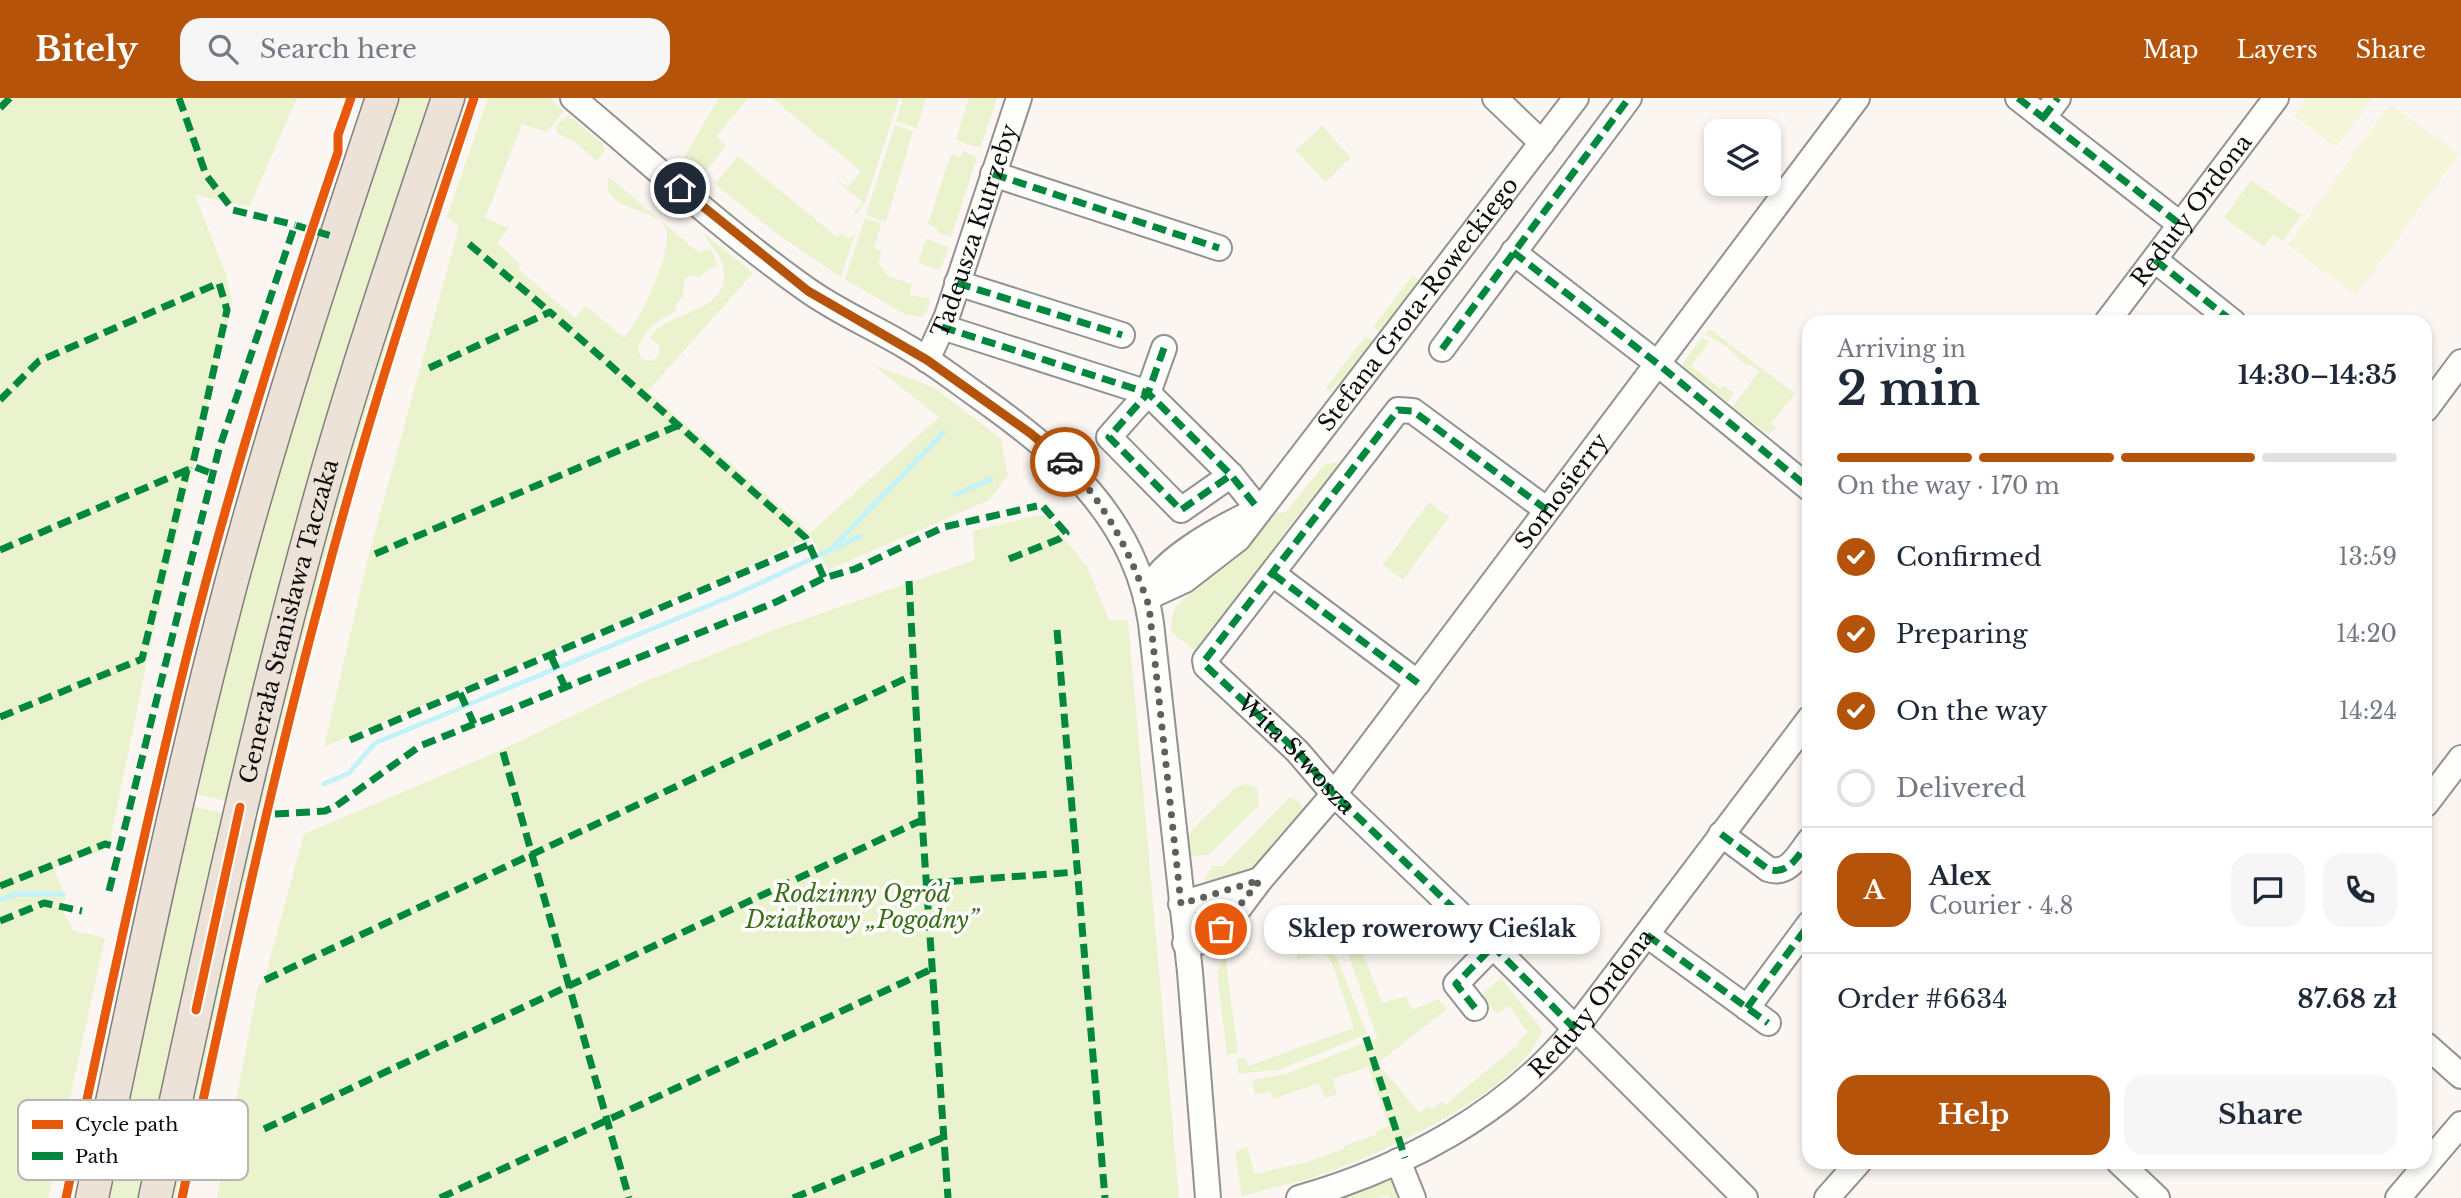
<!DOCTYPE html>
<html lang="en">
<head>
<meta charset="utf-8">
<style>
  :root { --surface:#fff; --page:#f6f6f7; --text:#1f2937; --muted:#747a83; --line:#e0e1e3; --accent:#b45309 }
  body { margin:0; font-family:"Libre Baskerville",serif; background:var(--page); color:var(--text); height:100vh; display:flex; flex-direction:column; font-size:26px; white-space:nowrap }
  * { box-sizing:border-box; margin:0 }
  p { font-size:23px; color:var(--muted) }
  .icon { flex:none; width:38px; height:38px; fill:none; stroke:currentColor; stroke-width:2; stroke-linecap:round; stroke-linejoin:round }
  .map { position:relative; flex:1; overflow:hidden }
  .sheet { position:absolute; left:1802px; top:217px; width:630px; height:854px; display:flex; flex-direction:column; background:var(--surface); border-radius:21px; box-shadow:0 4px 10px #0003 }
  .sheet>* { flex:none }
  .fabs { position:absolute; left:1704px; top:21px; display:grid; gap:14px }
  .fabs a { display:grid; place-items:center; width:77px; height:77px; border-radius:14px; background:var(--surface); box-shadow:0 4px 10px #0003; font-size:35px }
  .pin { position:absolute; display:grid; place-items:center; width:60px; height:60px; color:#fff; margin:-30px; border:4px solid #fff; border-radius:50%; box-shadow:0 2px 7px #0007 }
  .courier { position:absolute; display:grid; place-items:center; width:70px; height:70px; margin:-35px; border:5px solid #b45309; border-radius:50%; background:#fff; color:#222; box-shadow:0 2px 9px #0007 }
  .bubble { position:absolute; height:49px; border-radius:21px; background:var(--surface); box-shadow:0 4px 10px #0003; font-size:23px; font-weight:700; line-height:49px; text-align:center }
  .summary em { font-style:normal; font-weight:700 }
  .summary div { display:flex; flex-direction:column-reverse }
  .summary { display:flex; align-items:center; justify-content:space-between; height:119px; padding:0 35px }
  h1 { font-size:46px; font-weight:700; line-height:52px }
  .bar { display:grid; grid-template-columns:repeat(4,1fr); gap:10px 7px; align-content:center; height:84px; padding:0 35px }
  .bar i { height:9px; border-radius:5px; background:var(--line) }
  .bar .active { background:var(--accent) }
  .bar p { grid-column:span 4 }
  .line { display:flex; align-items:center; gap:18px; padding:0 35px; border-top:2px solid var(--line) }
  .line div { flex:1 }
  .round { display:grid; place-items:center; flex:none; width:74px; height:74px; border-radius:21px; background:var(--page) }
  ol { padding:0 35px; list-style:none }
  li { display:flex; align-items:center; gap:21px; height:77px }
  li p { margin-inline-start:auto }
  li .icon { padding:7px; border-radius:50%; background:var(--accent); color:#fff; stroke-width:4 }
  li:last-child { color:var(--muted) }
  li i { width:38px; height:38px; border:4px solid var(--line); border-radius:50% }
  .primary-button { display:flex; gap:14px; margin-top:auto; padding:14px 35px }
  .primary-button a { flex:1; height:80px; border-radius:21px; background:var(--accent); color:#fff; font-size:28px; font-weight:700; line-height:80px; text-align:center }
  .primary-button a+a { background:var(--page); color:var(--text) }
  header { display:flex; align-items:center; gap:42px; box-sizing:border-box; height:98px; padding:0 35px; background:var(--accent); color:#fff }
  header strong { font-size:33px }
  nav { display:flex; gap:38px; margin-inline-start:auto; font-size:24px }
  .search { width:490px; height:63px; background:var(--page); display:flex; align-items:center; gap:18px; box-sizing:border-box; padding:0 24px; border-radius:21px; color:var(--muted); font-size:26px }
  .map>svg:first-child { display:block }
  .green { fill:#ebf2ce }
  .pitch { fill:#f4f5d9 }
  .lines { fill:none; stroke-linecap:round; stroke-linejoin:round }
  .stream { stroke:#c3f2f9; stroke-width:5 }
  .minor-casing { stroke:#949290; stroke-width:28 }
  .major-casing { stroke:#817f7d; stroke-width:35 }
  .minor { stroke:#fefefd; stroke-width:24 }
  .major { stroke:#ede2d8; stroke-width:32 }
  .quiet { stroke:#00873e; stroke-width:7; stroke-dasharray:14 7; stroke-linecap:butt }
  .cycleway-casing { stroke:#fff; stroke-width:13 }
  .cycleway { stroke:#e8590c; stroke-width:9 }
  .done { stroke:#605f5d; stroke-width:7; stroke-dasharray:0 12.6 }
  .route { stroke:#b45309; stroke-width:9 }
  .labels { text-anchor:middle; stroke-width:7; stroke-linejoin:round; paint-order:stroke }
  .street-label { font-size:23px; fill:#0d0d0d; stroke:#fff }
  .park-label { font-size:23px; font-style:italic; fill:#3b6c16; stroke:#fff }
  .key { fill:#fff; stroke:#b6b6b6; stroke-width:2 }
  .key-label { font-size:19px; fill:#0d0d0d }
</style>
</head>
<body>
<header>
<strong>Bitely</strong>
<div class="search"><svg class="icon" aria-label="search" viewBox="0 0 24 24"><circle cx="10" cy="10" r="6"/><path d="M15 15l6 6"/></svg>Search here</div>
<nav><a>Map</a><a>Layers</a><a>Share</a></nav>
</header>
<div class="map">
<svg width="2461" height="1100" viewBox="0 0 2461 1100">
  <rect width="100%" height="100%" fill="#fbf6f1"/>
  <!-- green -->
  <g class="green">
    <path d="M0,0H297L249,109L195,97L226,177L232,204L147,562L109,750L54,770L66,801L53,808L62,811L73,832L105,840L48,1100H0Z"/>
    <path d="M394,0H437L232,704L191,695L288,328Z"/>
    <path d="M460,0H470L344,399L263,709L254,707L333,395Z"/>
    <path d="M488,0H550L564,13L547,34L522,26L485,120L509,130L497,145L521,167L518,171L575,220L586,208L624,240C639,224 678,146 664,127C651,109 599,112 609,79L699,155L706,151L712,153L718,169L710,170L699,179L693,177L685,180L683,198L675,207L677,213C660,220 640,234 638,254L642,261L653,263L659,257L660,247L649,240C670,211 729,216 724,172C722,156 706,144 705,136L753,175L648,293L810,435L939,319L873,267L933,289L1001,341L1008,377L989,402L828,472L810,436L800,445L797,442L792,448L740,472L324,649L369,456L459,129L447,119Z"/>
    <path d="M719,0H748L716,39L726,48L703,77L683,61Z"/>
    <path d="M772,0H899L865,105L856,116L854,114L863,104L835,82L848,89L861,73Z"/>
    <path d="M903,0H926L917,30L896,23Z"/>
    <path d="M969,0H997L980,50L956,42Z"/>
    <path d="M568,17L603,46L605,52L597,63L574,43L558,36L556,28Z"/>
    <path d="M895,27L913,33L886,124L866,117Z"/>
    <path d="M1322,28L1351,60L1325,84L1296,52Z"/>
    <path d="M963,53L977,59L951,139L937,134L938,130L928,126L951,56L961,59Z"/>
    <path d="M738,58L837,139L841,135L849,141L855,135L841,179L780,138L715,86Z"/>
    <path d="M2251,82L2301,117L2283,143L2273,136L2264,148L2224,120Z"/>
    <path d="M865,120L881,126L874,150L882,153L878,165L889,179L912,186L909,197L931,201L927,213L921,219L906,217L845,181Z"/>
    <path d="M926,141L949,149L940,172L918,165Z"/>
    <path d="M1413,177L1423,186L1384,237L1373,229Z"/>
    <path d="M1710,231L1795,296L1771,325L1776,329L1769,337L1733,309L1759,273L1750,266L1747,268L1727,249L1705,236Z"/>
    <path d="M1366,238L1377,246L1330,293L1326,290Z"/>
    <path d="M1702,239L1709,244L1691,268L1721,291L1724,288L1734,296L1728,304L1681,268Z"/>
    <path d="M1335,364L1343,368C1314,394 1288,430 1266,460L1273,466L1200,556L1172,535C1169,512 1179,503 1197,490L1193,483L1269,416L1286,414L1324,367Z"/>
    <path d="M1429,404L1449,419L1403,482L1383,467Z"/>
    <path d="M1039,417L1046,419L1087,468L1109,522H1128L1179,1100H217L258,889L265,879L304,736L497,654L639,586L779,530L975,462L973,433Z"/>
    <path d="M1245,686L1257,690L1259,707L1209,757L1191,758L1186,743L1192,732L1236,689Z"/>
    <path d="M1290,699L1300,704L1304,714L1257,771L1210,789L1204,781L1213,768H1223Z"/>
    <path d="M189,708L228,716L145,1100H105Z"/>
    <path d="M250,720L260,722L177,1100H167Z"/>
    <path d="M1292,843L1326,851L1337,860L1367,936L1281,971L1238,976L1237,961L1245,960L1248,968L1354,930L1332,865L1324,854L1298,862Z"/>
    <path d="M1361,850L1382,905L1406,898L1412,912L1438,901L1447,911L1378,965L1419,1015L1429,1008L1433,1011L1442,1003L1445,1007L1519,946L1518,943L1528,934L1509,908L1497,916L1481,897L1501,880L1542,932C1524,990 1390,1051 1334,1072C1305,1083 1272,1090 1242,1098L1235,1054L1247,1049L1255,1076L1307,1064L1344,1051V1048L1377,1036L1376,1033L1389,1028L1368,969L1333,981L1337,996L1325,1000L1319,985L1273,1001L1270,993L1255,997L1252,982L1285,976L1377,940L1348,855Z"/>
    <path d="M1225,858L1238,955L1227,957L1217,874Z"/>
    <path d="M1398,1080L1406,1100H1389L1388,1097L1379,1100H1339Z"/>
  </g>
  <!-- pitch -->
  <g class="pitch">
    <path d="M2306,0H2372L2337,49L2294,18Z"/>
    <path d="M2390,6L2459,56L2356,197L2288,147Z"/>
  </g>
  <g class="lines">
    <!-- stream -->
    <g class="stream">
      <path d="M955,397L991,381"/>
      <path d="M834,448L944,334"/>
      <path d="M324,686L349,675L375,645L739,495L860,438"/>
      <path d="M0,802L16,796H63"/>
    </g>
    <defs>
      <g id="minor">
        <path d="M573,0C650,64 724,133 806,191C838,214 874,229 907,249C933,264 957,283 981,300C1062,357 1136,421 1151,525L1190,874L1208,1100"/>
        <path d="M1495,0L1542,45"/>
        <path d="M2018,0L2181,127"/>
        <path d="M2043,20L2058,0"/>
        <path d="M993,76L1219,150"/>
        <path d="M1513,154L1658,266L1810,391"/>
        <path d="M2155,162L2233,224"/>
        <path d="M957,185L1122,237"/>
        <path id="s1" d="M2107,224L2276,0"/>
        <path d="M942,229L1148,295L1231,377L1259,412"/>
        <path d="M1164,250L1148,295L1109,339L1181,412L1231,377"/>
        <path d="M1442,251L1629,0"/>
        <path id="s2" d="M927,262L947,218L1019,0"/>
        <path d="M2426,311L2461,264"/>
        <path d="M1547,412L1413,313L1398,312L1205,562L1206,568L1297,653L1334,696L1493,848L1745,1100"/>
        <path d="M1273,476L1418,585"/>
        <path id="s3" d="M1146,500L1185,482L1238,441L1576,0"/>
        <path d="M1146,500C1151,466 1222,429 1251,415"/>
        <path d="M2426,706L2461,660"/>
        <path d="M1721,736L1768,771C1789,778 1798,757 1810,742"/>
        <path d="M1181,806L1260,782"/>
        <path d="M1647,837L1768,925"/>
        <path id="s4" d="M1185,845L1204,843L1227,826L1260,782L1334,696L1857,0"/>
        <path d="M1475,910L1456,886L1493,848"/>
        <path d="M1747,910L1810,825"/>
        <path d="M2426,947L2461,978"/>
        <path d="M1398,1063L1413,1100"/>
        <path d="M2119,1064L2157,1100"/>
        <path id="s5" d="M1299,1100C1403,1070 1505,1017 1575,931L1810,620"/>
        <path d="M1827,1100L1859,1064"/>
        <path d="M2398,1100L2461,1026"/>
      </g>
      <g id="major">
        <path d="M92,1100C135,895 177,689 231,486C275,322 328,161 382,0"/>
        <path id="s6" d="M155,1100C205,867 255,633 319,403C357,267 403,134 448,0"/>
      </g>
    </defs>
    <!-- minor casing -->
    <use href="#minor" class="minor-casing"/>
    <!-- major casing -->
    <use href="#major" class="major-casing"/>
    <!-- minor -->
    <use href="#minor" class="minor"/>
    <!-- major -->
    <use href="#major" class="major"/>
    <!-- quiet -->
    <g class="quiet">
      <path d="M179,0L206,77L233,112L295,127"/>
      <path d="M2018,0L2181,127"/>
      <path d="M0,10L10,0"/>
      <path d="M2043,20L2058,0"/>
      <path d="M993,76L1219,150"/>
      <path d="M469,146L550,214"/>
      <path d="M1513,154L1658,266L1810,391"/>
      <path d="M2155,162L2233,224"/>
      <path d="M957,185L1122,237"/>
      <path d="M942,229L1148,295L1231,377L1259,412"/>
      <path d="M1164,250L1148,295L1109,339L1181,412L1231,377"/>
      <path d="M1442,251L1629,0"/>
      <path d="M429,270L550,214L806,440L824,480"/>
      <path d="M0,302L39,263L219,185L227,212L192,370"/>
      <path id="s7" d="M1547,412L1413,313L1398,312L1205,562L1206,568L1297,653L1334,696L1493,848L1575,931"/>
      <path d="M0,452L187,372"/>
      <path d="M375,456L679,327"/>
      <path d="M1009,461L1059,441L1066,435L1040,405"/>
      <path d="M1273,476L1418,585"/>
      <path d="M909,483L922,722L948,1100"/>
      <path d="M1057,532L1105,1100"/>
      <path d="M551,558L565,589"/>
      <path d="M460,595L474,626"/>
      <path d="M0,619L142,561L187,372L195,369L213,376"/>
      <path d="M350,642L808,447"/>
      <path d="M503,654L629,1100"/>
      <path d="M275,716L325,713L336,708L420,648L776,504L824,480L855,471L944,429L1037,408"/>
      <path d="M1721,736L1768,771C1789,778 1798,757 1810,742"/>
      <path d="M928,785L1076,774"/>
      <path d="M0,788L105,746L122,750"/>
      <path d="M109,793L219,351L295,127L335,139"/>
      <path d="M0,823L44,805L82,813"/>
      <path d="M1647,837L1768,925"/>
      <path d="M265,882L913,577"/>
      <path d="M1475,910L1456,886L1493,848"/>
      <path d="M1747,910L1810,825"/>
      <path d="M1366,939L1405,1060"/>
      <path d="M264,1031L922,722"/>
      <path d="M440,1100L934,870"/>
      <path d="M793,1100L944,1039"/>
    </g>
    <defs>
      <g id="cycleway">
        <path d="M196,912L240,709"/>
        <path d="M66,1100C105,917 143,735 188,553C230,385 282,218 338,54V37L351,0"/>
        <path d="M182,1100C226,895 269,690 324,487C367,322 420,161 474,0"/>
      </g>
    </defs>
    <!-- cycleway casing -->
    <use href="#cycleway" class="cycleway-casing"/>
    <!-- cycleway -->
    <use href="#cycleway" class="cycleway"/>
  </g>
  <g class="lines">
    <!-- done -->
    <path class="done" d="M1065,364C1106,406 1130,454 1149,508L1181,806L1260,782L1221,831"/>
    <!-- route -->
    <path class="route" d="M680,90L808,193L927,262L1030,335L1065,364"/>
  </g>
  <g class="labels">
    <!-- street labels -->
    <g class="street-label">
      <text dy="8" stroke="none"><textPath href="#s1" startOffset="140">Reduty Ordona</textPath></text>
      <text dy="8" stroke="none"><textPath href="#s2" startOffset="138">Tadeusza Kutrzeby</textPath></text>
      <text dy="8" stroke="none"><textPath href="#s3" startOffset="406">Stefana Grota-Roweckiego</textPath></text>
      <text dy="8" stroke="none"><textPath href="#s4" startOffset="595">Somosierry</textPath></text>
      <text dy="8" stroke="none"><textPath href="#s6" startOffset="592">Generała Stanisława Taczaka</textPath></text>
      <text dy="8" stroke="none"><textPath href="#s7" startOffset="630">Wita Stwosza</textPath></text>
      <text dy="8" stroke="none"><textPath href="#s5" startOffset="359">Reduty Ordona</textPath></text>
    </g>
    <!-- park labels -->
    <g class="park-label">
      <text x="862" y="804">Rodzinny Ogród<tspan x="862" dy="26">Działkowy „Pogodny”</tspan></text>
    </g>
  </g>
  <!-- legend -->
  <rect x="18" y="1002" width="230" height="80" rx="10" class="key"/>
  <rect x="32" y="1022" width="31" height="9" fill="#e8590c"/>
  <rect x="32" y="1054" width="31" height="8" fill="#00873e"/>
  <g class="key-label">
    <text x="75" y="1033">Cycle path</text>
    <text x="75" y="1065">Path</text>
  </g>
</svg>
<div class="fabs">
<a><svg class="icon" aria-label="layers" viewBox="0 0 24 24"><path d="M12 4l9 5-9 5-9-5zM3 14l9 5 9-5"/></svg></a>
</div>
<div class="pin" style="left:1221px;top:831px;background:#ea580c"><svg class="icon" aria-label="bag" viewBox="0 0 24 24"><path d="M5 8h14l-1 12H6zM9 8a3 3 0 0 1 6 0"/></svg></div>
<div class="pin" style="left:680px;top:90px;background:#1f2937"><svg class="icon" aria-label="home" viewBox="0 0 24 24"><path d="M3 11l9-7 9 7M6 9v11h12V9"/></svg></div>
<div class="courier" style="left:1065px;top:364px"><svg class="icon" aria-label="car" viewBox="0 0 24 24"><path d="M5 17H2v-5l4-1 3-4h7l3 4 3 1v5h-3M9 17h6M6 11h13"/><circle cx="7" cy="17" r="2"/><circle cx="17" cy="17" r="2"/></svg></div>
<div class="bubble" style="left:1264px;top:807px;width:336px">Sklep rowerowy Cieślak</div>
<section class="sheet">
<div class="summary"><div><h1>2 min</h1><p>Arriving in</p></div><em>14:30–14:35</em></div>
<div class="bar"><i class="active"></i><i class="active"></i><i class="active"></i><i></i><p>On the way · 170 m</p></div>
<ol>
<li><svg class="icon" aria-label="check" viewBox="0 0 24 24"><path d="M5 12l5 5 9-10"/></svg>Confirmed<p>13:59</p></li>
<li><svg class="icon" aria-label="check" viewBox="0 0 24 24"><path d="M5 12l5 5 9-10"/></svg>Preparing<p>14:20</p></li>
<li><svg class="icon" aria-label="check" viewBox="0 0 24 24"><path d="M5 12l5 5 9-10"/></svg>On the way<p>14:24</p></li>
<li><i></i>Delivered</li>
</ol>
<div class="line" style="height:126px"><b class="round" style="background:var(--accent);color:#fff">A</b><div><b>Alex</b><p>Courier · 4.8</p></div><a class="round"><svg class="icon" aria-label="chat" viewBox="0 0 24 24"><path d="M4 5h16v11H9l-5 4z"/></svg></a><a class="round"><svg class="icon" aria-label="phone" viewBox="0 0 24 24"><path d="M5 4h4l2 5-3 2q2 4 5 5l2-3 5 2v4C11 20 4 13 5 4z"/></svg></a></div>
<div class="line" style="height:91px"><div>Order #6634</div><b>87.68 zł</b></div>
<div class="primary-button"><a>Help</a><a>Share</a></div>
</section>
</div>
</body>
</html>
